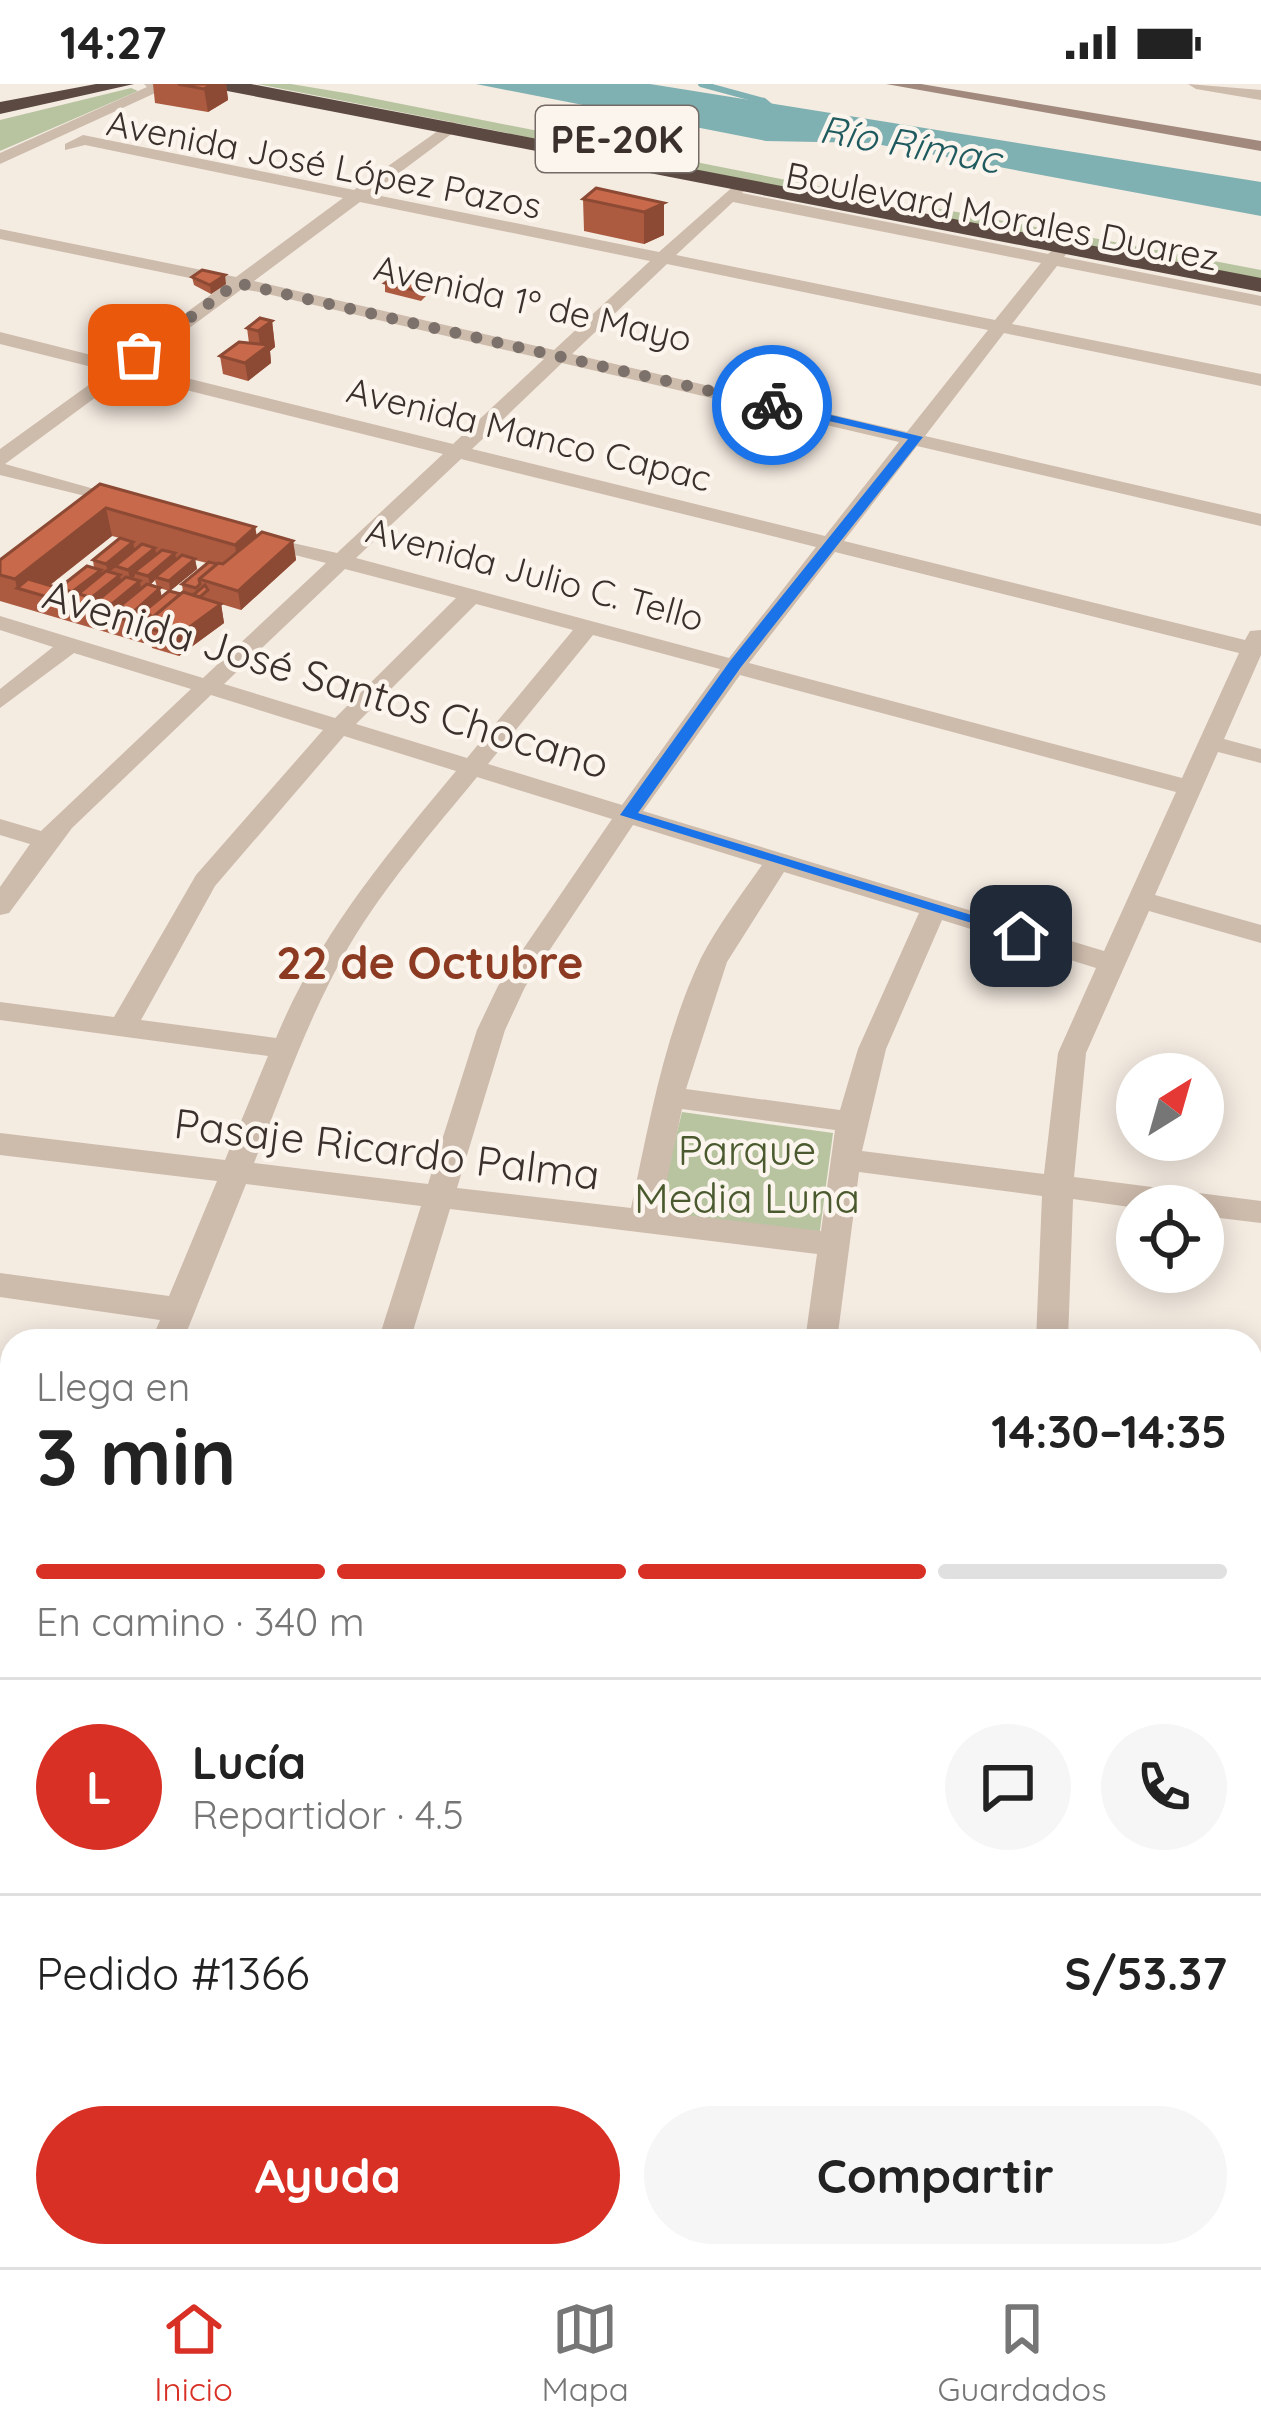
<!DOCTYPE html>
<html lang="es">
<head>
<meta charset="utf-8">
<style>
  :root { --surface:#fff; --page:#f6f6f6; --text:#222; --muted:#767676; --line:#e0e0e0; --accent:#d93025 }
  body { margin:0; font-family:Quicksand,sans-serif; background:var(--page); color:var(--text); height:100vh; display:flex; flex-direction:column; font-size:45px; white-space:nowrap }
  * { box-sizing:border-box; margin:0 }
  p { font-size:39px; color:var(--muted) }
  .icon { flex:none; width:66px; height:66px; fill:none; stroke:currentColor; stroke-width:2; stroke-linecap:round; stroke-linejoin:round }
  .map { position:relative; flex:1; overflow:hidden }
  .panel { position:absolute; left:0px; top:1245px; width:1263px; height:939px; display:flex; flex-direction:column; background:var(--surface); border-radius:36px 36px 0 0; box-shadow:0 6px 30px #0003 }
  .panel>* { flex:none }
  .needle { width:78px; rotate:37deg }
  .tools { position:absolute; left:1116px; top:969px; display:grid; gap:24px }
  .tools a { display:grid; place-items:center; width:108px; height:108px; border-radius:50%; background:var(--surface); box-shadow:0 6px 30px #0003; font-size:60px }
  .pin { position:absolute; display:grid; place-items:center; width:102px; height:102px; color:#fff; margin:-51px; border-radius:24px; box-shadow:0 6px 18px #0006 }
  .courier { position:absolute; display:grid; place-items:center; width:120px; height:120px; margin:-60px; border:9px solid #1a73e8; border-radius:50%; background:#fff; color:#222; box-shadow:0 3px 15px #0007 }
  .summary em { font-style:normal; font-weight:800 }
  .summary div { display:flex; flex-direction:column-reverse }
  .summary { display:flex; align-items:center; justify-content:space-between; height:204px; padding:0 36px }
  h1 { font-size:78px; font-weight:800; line-height:90px }
  .bar { display:grid; grid-template-columns:repeat(4,1fr); gap:18px 12px; align-content:center; height:144px; padding:0 36px }
  .bar i { height:15px; border-radius:9px; background:var(--line) }
  .bar .current { background:var(--accent) }
  .bar p { grid-column:span 4 }
  .line { display:flex; align-items:center; gap:30px; padding:0 36px; border-top:3px solid var(--line) }
  .line div { flex:1 }
  .round { display:grid; place-items:center; flex:none; width:126px; height:126px; border-radius:63px; background:var(--page) }
  .action { display:flex; gap:24px; margin-top:auto; padding:24px 36px }
  .action a { flex:1; height:138px; border-radius:72px; background:var(--accent); color:#fff; font-size:48px; font-weight:800; line-height:138px; text-align:center }
  .action a+a { background:var(--page); color:var(--text) }
  .status { display:flex; justify-content:space-between; align-items:center; height:84px; padding:0 60px; background:var(--surface); direction:ltr }
  .status svg { height:33px; fill:currentColor }
  .tabs { display:flex; justify-content:space-around; align-items:center; height:168px; border-top:3px solid var(--line); background:var(--surface); font-size:33px; color:var(--muted) }
  .tabs a { display:grid; justify-items:center; gap:6px }
  .tabs .current { color:var(--accent) }
  .map>svg:first-child { display:block }
  .green { fill:#b8c4a0 }
  .water { fill:#7fb0b2 }
  .lines { fill:none; stroke-linecap:round; stroke-linejoin:round }
  .stream { stroke:#7fb0b2; stroke-width:6 }
  .street { fill:#cdbbac; fill-rule:evenodd }
  .secondary { fill:#a18a7d; fill-rule:evenodd }
  .highway { fill:#5c4a42; fill-rule:evenodd }
  .rail { stroke:#3b302b; stroke-width:12; stroke-dasharray:4.5 12; stroke-linecap:butt }
  .wall { fill:#ac5a40; fill-rule:evenodd }
  .shaded-wall { fill:#8c4a34 }
  .building { fill:#c8694b; stroke:#8c4a34; stroke-width:3 }
  .route { fill:#1a73e8 }
  .done { stroke:#7c716b; stroke-width:12; stroke-dasharray:0 21.6 }
  .labels { text-anchor:middle; stroke-width:9; stroke-linejoin:round; paint-order:stroke }
  .far-street-label { font-size:36px; fill:#3b302b; stroke:#fbf5ee }
  .shield { fill:#fbf5ee; stroke:#756b66; stroke-width:3 }
  .shield-label { font-size:39px; font-weight:bold; fill:#3b302b }
  .far-water-label { font-size:39px; font-style:italic; fill:#1f5a5e; stroke:#fbf5ee }
  .street-label { font-size:42px; fill:#3b302b; stroke:#fbf5ee }
  .park-label { font-size:42px; fill:#4a5a2e; stroke:#fbf5ee }
  .neighbourhood-label { font-size:45px; font-weight:bold; fill:#8c3b22; stroke:#fbf5ee }
</style>
</head>
<body>
<div class="status"><b>14:27</b><svg viewBox="0 0 49 12"><path d="M0 12V9h3v3zM5 12V6h3v6zM10 12V3h3v9zM15 12V0h3v12zM26 1h20v11H26zM47 4h2v5h-2z"/></svg></div>
<div class="map">
<svg width="1261" height="2183" viewBox="0 0 1261 2183">
  <rect width="100%" height="100%" fill="#f4ebe1"/>
  <!-- green -->
  <g class="green">
    <path d="M257,0H291L351,10L847,108L834,113Z"/>
    <path d="M131,4L138,7L0,67V36Z"/>
    <path d="M936,124L1261,186V196L929,132Z"/>
    <path d="M682,1028L833,1049L819,1153L656,1132Z"/>
    <path d="M1251,1748L1261,1749V1897L1251,1895Z"/>
  </g>
  <!-- water -->
  <path class="water" d="M476,0H650L1261,98V132L871,59L766,57Z"/>
  <g class="lines">
    <!-- stream -->
    <path class="stream" d="M701,0L764,17L776,27"/>
    <!-- street -->
    <g class="street">
      <path d="M144,0H160L164,5L0,80V69L147,3Z"/>
      <path d="M1188,0L1261,6V16L1196,5Z"/>
      <path d="M452,37L460,42L458,45L371,110L659,168L744,93L752,98L742,109L1048,170L1063,157L1072,162L1064,173L1261,212V222L1057,182L1012,240L1261,290V302L1004,249L925,352L1261,430V442L917,362L844,457L1245,556L1250,547L1261,546V571L1224,655L1261,665V679L1218,668L1155,811L1261,841V859L1149,827L1086,969L1074,1093L1261,1117V1139L1203,1132V1122L1137,1124L1073,1115L1068,1257H1036L1042,1112L859,1088L837,1257H805L817,1170L450,1125L410,1257H378L421,1122L246,1100L183,1257H151L160,1236L0,1213V1189L169,1212L217,1097L0,1071V1049L225,1076L268,972L0,936V918L114,933L196,791L323,646L211,611L72,744L9,829L0,831V803L30,760L0,751V735L41,747L191,605L74,569L0,624V605L53,563L0,546V532L203,594L326,479L248,459V449L337,469L443,370L126,291L5,380L130,415V423L0,391V365L108,287L0,260V248L119,278L224,201L0,155V145L236,193L343,114L85,61L65,66V60L83,51L354,106ZM360,118L650,177L554,266L254,197ZM733,118L1041,179L995,236L676,171ZM667,180L988,246L907,348L572,270ZM242,205L259,208L544,275L453,360L138,282ZM562,279L899,358L825,452L472,365ZM461,375L816,463L729,574L356,474ZM835,468L1239,569L1182,694L749,579ZM345,485L456,514L335,634L224,600ZM476,520L573,546L467,674L356,640ZM593,551L720,585L622,721L488,680ZM740,591L1176,708L1104,867L643,727ZM344,652L456,687C387,770 318,852 276,954L141,936L215,802ZM477,693L612,735L498,902L477,946L428,1100L254,1079C284,1005 309,931 349,862C385,801 433,747 477,693ZM633,741L762,781C741,811 718,841 701,874C664,952 649,1040 631,1124L457,1104L505,946L525,903ZM784,788L919,829L858,965L840,1026L686,1005L727,878ZM942,836L1096,884L1058,969L1044,1090L862,1067L886,965ZM682,1025L835,1046L821,1147L660,1128Z"/>
    </g>
    <!-- secondary -->
    <g class="secondary">
      <path d="M886,0H921L1261,57V67Z"/>
      <path d="M0,1380L12,1382V1410L0,1408Z"/>
      <path d="M1251,1563L1261,1564V1596L1251,1595Z"/>
    </g>
    <!-- highway -->
    <g class="highway">
      <path d="M96,0H134L0,30V18Z"/>
      <path d="M213,0H251L1261,194V208L222,6Z"/>
    </g>
    <!-- rail -->
    <g class="rail">
      <path d="M0,1445L12,1447"/>
      <path d="M1251,1638L1261,1639"/>
    </g>
  </g>
  <!-- wall -->
  <g class="wall">
    <path d="M153,0H226L228,16L208,28L155,19Z"/>
    <path d="M583,115L664,119V151L644,160L584,147Z"/>
    <path d="M192,193L226,200L211,210L194,201Z"/>
    <path d="M385,199L421,201L426,203V212L421,217L385,208Z"/>
    <path d="M272,237L275,263L270,267L271,279L248,297L223,290L220,272L249,259L247,244Z"/>
    <path d="M100,400L255,443L257,452L293,457L296,476L241,526L221,520L224,539L179,572L152,564L150,554L143,559L0,517V476ZM112,452L120,454L93,476L94,484L59,504L49,502ZM195,476L207,479L182,500L183,508L181,510L170,507L197,485ZM155,496L157,503L169,507L162,513L150,501Z"/>
    <path d="M0,1620L8,1639V1646L12,1644V1760L0,1752Z"/>
    <path d="M12,1860V1944L0,1934V1873Z"/>
  </g>
  <!-- shaded-wall -->
  <g class="shaded-wall">
    <path d="M212,0H226L228,16L208,28L204,5Z"/>
    <path d="M664,119V151L644,160V128Z"/>
    <path d="M225,191L226,200L211,210L210,201Z"/>
    <path d="M272,237L275,263L270,267L271,279L248,297L245,279L261,267L258,247Z"/>
    <path d="M106,424L112,452L38,510L17,504L15,495Z"/>
    <path d="M255,443L259,471L239,489L235,461Z"/>
    <path d="M293,457L296,476L241,526L238,507Z"/>
    <path d="M133,458L135,468L108,489L106,480Z"/>
    <path d="M155,464L157,474L134,488L135,492L130,496L128,486Z"/>
    <path d="M175,469L177,479L155,493V496L150,501L148,492Z"/>
    <path d="M195,475L197,485L170,507L169,497Z"/>
    <path d="M101,486L103,495L78,515L67,512Z"/>
    <path d="M120,491L122,501L97,521L87,518Z"/>
    <path d="M140,497L141,507L111,532L107,524Z"/>
    <path d="M160,504L162,514L133,538L128,531Z"/>
    <path d="M221,520L224,539L179,572L176,553Z"/>
    <path d="M150,531L153,546L148,544L150,554L143,559L139,540Z"/>
    <path d="M0,1620L8,1639L9,1656L0,1677Z"/>
    <path d="M12,1827V1852L0,1856V1837Z"/>
    <path d="M0,1944L8,1958L12,1974V1994L0,2017Z"/>
    <path d="M260,2172H264L263,2179L259,2183H252L251,2181Z"/>
  </g>
  <!-- building -->
  <g class="building">
    <path d="M178,0H212L204,5Z"/>
    <path d="M596,104L664,119L644,128L583,115Z"/>
    <path d="M202,186L225,191L210,201L192,193Z"/>
    <path d="M401,187L421,192L411,199L426,203L421,208L385,199Z"/>
    <path d="M260,234L272,237L258,247L247,244Z"/>
    <path d="M239,258L269,261L245,279L220,272Z"/>
    <path d="M100,400L255,443L235,461L106,424L15,495L0,491V476Z"/>
    <path d="M262,448L293,457L238,507L199,495L218,479L223,480Z"/>
    <path d="M120,454L133,458L106,480L93,476Z"/>
    <path d="M142,460L155,464L128,486L115,482Z"/>
    <path d="M162,466L175,469L148,492L134,488Z"/>
    <path d="M182,471L195,475L169,497L155,493Z"/>
    <path d="M209,478L217,480L199,495L200,500L196,504L182,500Z"/>
    <path d="M87,482L101,486L72,508L59,504Z"/>
    <path d="M106,487L120,491L91,514L78,510Z"/>
    <path d="M126,493L140,497L112,520L98,516Z"/>
    <path d="M28,495L150,531L139,540L17,504Z"/>
    <path d="M147,500L160,504L134,527L120,522Z"/>
    <path d="M205,501L208,506L200,513L193,511Z"/>
    <path d="M169,507L181,510L153,533V536L151,538L150,531L142,529Z"/>
    <path d="M183,508L221,520L176,553L148,544L160,535L153,533Z"/>
    <path d="M10,1644H12V1740L7,1741L0,1735V1654Z"/>
    <path d="M5,1771L12,1776V1827L0,1837V1772Z"/>
    <path d="M12,1860V1935L0,1926V1873Z"/>
    <path d="M1251,1933L1261,1935V2183H449L451,2172H1251Z"/>
    <path d="M0,1946L6,1971L0,1986Z"/>
    <path d="M12,2015V2063L4,2034L9,2018Z"/>
    <path d="M0,2079L12,2086V2148L0,2161Z"/>
    <path d="M12,2154V2172H135L139,2183H0V2166Z"/>
    <path d="M238,2172H260L251,2181L243,2180Z"/>
  </g>
  <!-- route -->
  <path class="route" d="M772,317L923,353L741,583L638,729L1027,848V856L620,731L730,577L908,355L767,323Z"/>
  <g class="lines">
    <!-- done -->
    <path class="done" d="M139,271L237,199L772,321"/>
  </g>
  <g class="labels">
    <!-- far-street labels -->
    <g class="far-street-label">
      <text transform="translate(324 80) rotate(11)" y="13">Avenida José López Pazos</text>
      <text transform="translate(1002 132) rotate(11)" y="13">Boulevard Morales Duarez</text>
      <text transform="translate(533 219) rotate(13)" y="13">Avenida 1º de Mayo</text>
      <text transform="translate(529 350) rotate(14)" y="13">Avenida Manco Capac</text>
      <text transform="translate(535 490) rotate(15)" y="13">Avenida Julio C. Tello</text>
    </g>
    <!-- shield labels -->
    <rect class="shield" x="536" y="22" width="162" height="66" rx="9"/>
    <g class="shield-label">
      <text x="617" y="69">PE-20K</text>
    </g>
    <!-- far-water labels -->
    <g class="far-water-label">
      <text transform="translate(910 60) rotate(10)" y="14">Río Rímac</text>
    </g>
    <!-- street labels -->
    <g class="street-label">
      <text transform="translate(326 595) rotate(17)" y="15">Avenida José Santos Chocano</text>
      <text transform="translate(387 1065) rotate(7)" y="15">Pasaje Ricardo Palma</text>
    </g>
    <!-- park labels -->
    <g class="park-label">
      <text x="747" y="1081">Parque<tspan x="747" dy="48">Media Luna</tspan></text>
    </g>
    <!-- neighbourhood labels -->
    <g class="neighbourhood-label">
      <text x="430" y="895">22 de Octubre</text>
    </g>
  </g>
</svg>
<div class="tools">
<a><svg class="needle" viewBox="-14 -14 28 28"><path d="M0-13l5 13h-10z" fill="#e53935"/><path d="M0 13l5-13h-10z" fill="#767676"/></svg></a>
<a><svg class="icon" aria-label="locate" viewBox="0 0 24 24"><circle cx="12" cy="12" r="6"/><path d="M12 2v4M12 18v4M2 12h4M18 12h4"/></svg></a>
</div>
<div class="pin" style="left:139px;top:271px;background:#ea580c"><svg class="icon" aria-label="bag" viewBox="0 0 24 24"><path d="M5 8h14l-1 12H6zM9 8a3 3 0 0 1 6 0"/></svg></div>
<div class="pin" style="left:1021px;top:852px;background:#1f2937"><svg class="icon" aria-label="home" viewBox="0 0 24 24"><path d="M3 11l9-7 9 7M6 9v11h12V9"/></svg></div>
<div class="courier" style="left:772px;top:321px"><svg class="icon" aria-label="bike" viewBox="0 0 24 24"><circle cx="6" cy="16" r="4"/><circle cx="18" cy="16" r="4"/><path d="M6 16l4-8h5l3 8M10 8l3 8H6M13 5h3"/></svg></div>
<section class="panel">
<div class="summary"><div><h1>3 min</h1><p>Llega en</p></div><em>14:30–14:35</em></div>
<div class="bar"><i class="current"></i><i class="current"></i><i class="current"></i><i></i><p>En camino · 340 m</p></div>
<div class="line" style="height:216px"><b class="round" style="background:var(--accent);color:#fff">L</b><div><b>Lucía</b><p>Repartidor · 4.5</p></div><a class="round"><svg class="icon" aria-label="chat" viewBox="0 0 24 24"><path d="M4 5h16v11H9l-5 4z"/></svg></a><a class="round"><svg class="icon" aria-label="phone" viewBox="0 0 24 24"><path d="M5 4h4l2 5-3 2q2 4 5 5l2-3 5 2v4C11 20 4 13 5 4z"/></svg></a></div>
<div class="line" style="height:156px"><div>Pedido #1366</div><b>S/53.37</b></div>
<div class="action"><a>Ayuda</a><a>Compartir</a></div>
</section>
</div>
<nav class="tabs">
<a class="current"><svg class="icon" aria-label="home" viewBox="0 0 24 24"><path d="M3 11l9-7 9 7M6 9v11h12V9"/></svg>Inicio</a>
<a><svg class="icon" aria-label="map" viewBox="0 0 24 24"><path d="M3 6l6-2 6 2 6-2v14l-6 2-6-2-6 2zM9 4v14M15 6v14"/></svg>Mapa</a>
<a><svg class="icon" aria-label="saved" viewBox="0 0 24 24"><path d="M7 4h10v16l-5-4-5 4z"/></svg>Guardados</a>
</nav>
</body>
</html>
